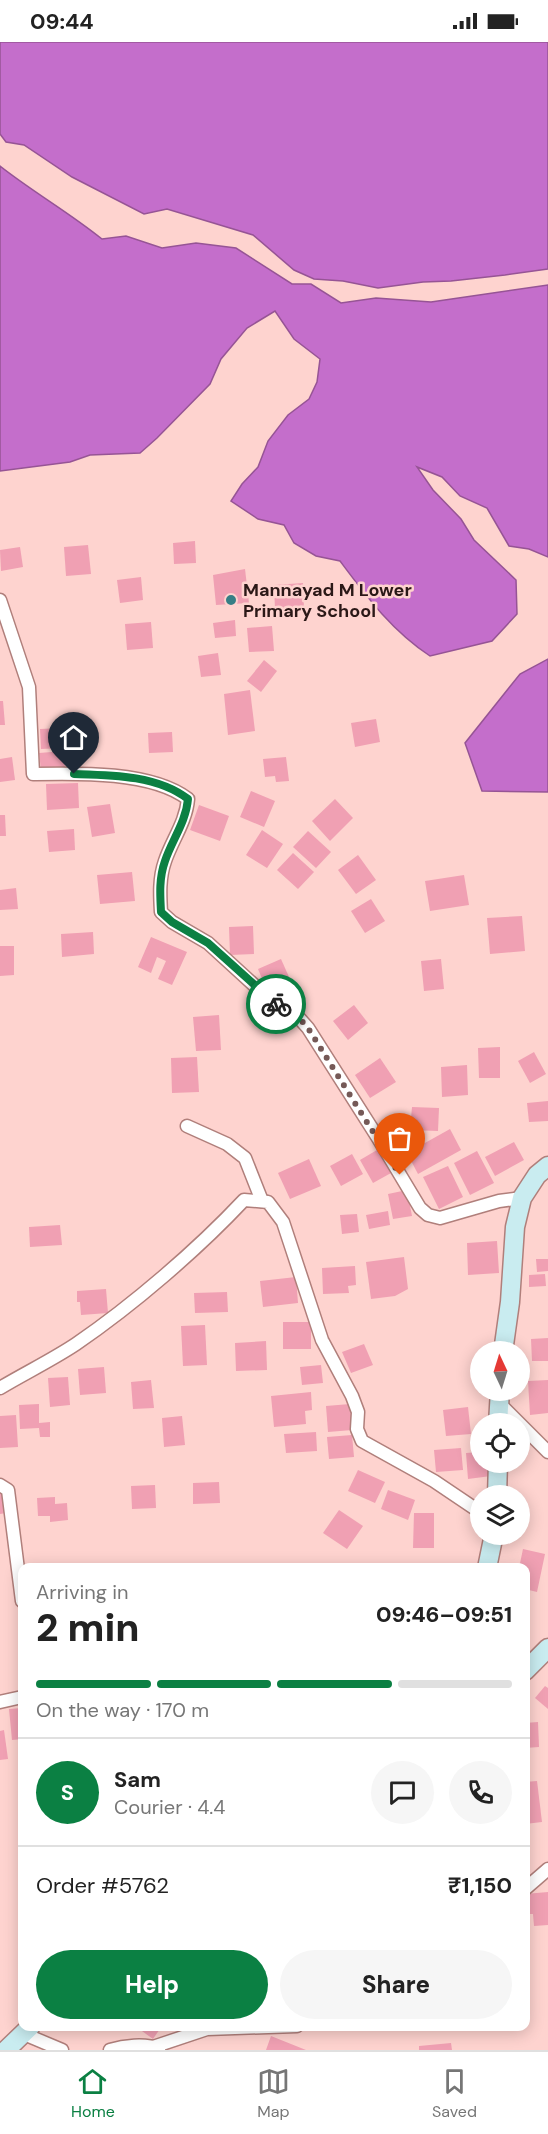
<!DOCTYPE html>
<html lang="en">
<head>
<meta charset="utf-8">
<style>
  :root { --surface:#fff; --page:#f6f6f6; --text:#222; --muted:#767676; --line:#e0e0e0; --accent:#0b8043 }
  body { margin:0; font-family:"DM Sans",sans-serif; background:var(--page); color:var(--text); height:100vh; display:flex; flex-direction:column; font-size:22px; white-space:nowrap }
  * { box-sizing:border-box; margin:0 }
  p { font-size:20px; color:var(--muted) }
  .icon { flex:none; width:33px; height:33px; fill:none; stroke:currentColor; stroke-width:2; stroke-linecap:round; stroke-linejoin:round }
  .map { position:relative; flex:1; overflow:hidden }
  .details { position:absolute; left:18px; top:1521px; width:512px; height:468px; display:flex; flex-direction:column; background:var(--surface); border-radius:12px; box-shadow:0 3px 15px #0003 }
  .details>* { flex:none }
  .needle { width:39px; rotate:356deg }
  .buttons { position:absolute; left:470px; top:1299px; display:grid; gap:12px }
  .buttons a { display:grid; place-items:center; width:60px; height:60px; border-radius:50%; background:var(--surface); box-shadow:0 3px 15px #0003; font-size:30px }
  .pin { position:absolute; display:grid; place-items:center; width:51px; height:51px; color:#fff; margin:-62px -26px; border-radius:50% 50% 50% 0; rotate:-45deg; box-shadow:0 0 6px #0007 }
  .pin .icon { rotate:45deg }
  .courier { position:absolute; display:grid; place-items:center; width:60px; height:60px; margin:-30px; border:4px solid #0b8043; border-radius:50%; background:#fff; color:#222; box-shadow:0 2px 8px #0007 }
  .headline em { font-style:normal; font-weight:800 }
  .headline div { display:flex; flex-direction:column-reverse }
  .headline { display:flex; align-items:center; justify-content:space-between; height:102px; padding:0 18px }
  h1 { font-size:39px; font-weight:800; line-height:45px }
  .bar { display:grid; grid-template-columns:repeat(4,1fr); gap:9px 6px; align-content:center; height:72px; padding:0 18px }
  .bar i { height:8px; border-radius:4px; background:var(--line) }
  .bar .selected { background:var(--accent) }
  .bar p { grid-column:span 4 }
  .line { display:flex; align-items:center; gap:15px; padding:0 18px; border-top:2px solid var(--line) }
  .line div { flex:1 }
  .round { display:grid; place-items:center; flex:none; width:63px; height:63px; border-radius:32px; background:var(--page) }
  .action { display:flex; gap:12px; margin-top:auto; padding:12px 18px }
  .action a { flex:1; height:69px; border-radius:36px; background:var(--accent); color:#fff; font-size:24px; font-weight:800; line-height:69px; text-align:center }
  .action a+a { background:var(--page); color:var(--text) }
  .status { display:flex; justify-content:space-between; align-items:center; height:42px; padding:0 30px; background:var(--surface); direction:ltr }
  .status svg { height:16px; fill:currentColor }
  .tab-bar { display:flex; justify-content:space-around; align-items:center; height:84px; border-top:2px solid var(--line); background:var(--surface); font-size:16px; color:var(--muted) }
  .tab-bar a { display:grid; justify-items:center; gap:3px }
  .tab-bar .selected { color:var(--accent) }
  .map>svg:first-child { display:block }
  .water { fill:#c46ecb; stroke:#965495; stroke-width:1.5 }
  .building { fill:#f0a0b3 }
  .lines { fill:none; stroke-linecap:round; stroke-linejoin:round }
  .minor-casing { stroke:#b07f7b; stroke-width:15 }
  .secondary-casing { stroke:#b07f7b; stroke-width:21 }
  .minor { stroke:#fff; stroke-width:12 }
  .secondary { stroke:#c9ecf0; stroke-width:18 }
  .done { stroke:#755957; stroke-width:6; stroke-dasharray:0 10.8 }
  .route { stroke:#0b8043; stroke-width:8 }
  .poi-dot { fill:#367e85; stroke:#fed3cf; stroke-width:2 }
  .labels { text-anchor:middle; stroke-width:5; stroke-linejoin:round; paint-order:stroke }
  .poi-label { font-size:18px; font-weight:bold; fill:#2b1817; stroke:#fed3cf; text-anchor:start }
</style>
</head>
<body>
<div class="status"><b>09:44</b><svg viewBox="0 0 49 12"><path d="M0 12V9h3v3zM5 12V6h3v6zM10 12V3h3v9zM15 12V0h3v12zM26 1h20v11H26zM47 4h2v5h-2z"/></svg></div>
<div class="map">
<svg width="548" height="2008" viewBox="0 0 548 2008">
  <rect width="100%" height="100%" fill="#fed3cf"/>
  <!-- water -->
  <g class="water">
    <path d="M0,0H548V227L505,233L451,239L423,240L378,246L343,239L314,237L294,228L253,193L167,167L144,172L72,135L24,103L6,100L0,92Z"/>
    <path d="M0,124C33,150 70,171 102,197L126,194L162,206L196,201L236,206L292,242H311L341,261L376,256L431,260L548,243V515L529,507L509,504L487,466L460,454L442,435L417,425L433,448L461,477L474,498L516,538L517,572L492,599L430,614C391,588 367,555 340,519L316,514L294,501L284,483L258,477L231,459L242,442L258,425L268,399L288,373L309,357L317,340L320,317L294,297L275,269L247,286L221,317L210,342L157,396L140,411L90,413L70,420L0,429Z"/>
    <path d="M548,617V750L482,749L465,701L520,632Z"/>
  </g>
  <!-- building -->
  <g class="building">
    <path d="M195,499L196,521L174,522L173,501Z"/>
    <path d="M88,503L91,532L66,534L64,505Z"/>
    <path d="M20,505L23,525L1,529L0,508Z"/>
    <path d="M245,527L249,561L216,563L213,533Z"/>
    <path d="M141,535L143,558L120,561L117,538Z"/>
    <path d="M303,541L304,566L275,567L274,543Z"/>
    <path d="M235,578L236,594L215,596L213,581Z"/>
    <path d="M151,580L153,606L127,608L125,582Z"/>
    <path d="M272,584L274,609L249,610L247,586Z"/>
    <path d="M218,611L221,633L201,635L198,614Z"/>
    <path d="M264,618L277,629L261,650L247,639Z"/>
    <path d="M250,648L255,689L228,693L224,652Z"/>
    <path d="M0,659H3L5,683H0Z"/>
    <path d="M376,677L380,700L355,705L351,681Z"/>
    <path d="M62,686L63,706L41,707L40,687Z"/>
    <path d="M172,690L173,710L149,711L148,691Z"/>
    <path d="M64,709L65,726L41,728L39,711Z"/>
    <path d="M12,715L15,738L0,740V717Z"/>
    <path d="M286,715L289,739L276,740L275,734L265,735L263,717Z"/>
    <path d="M78,741L79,766L47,768L46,742Z"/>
    <path d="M251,749L275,759L264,785L240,775Z"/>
    <path d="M335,757L353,776L330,799L312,779Z"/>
    <path d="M110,762L115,791L92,795L87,765Z"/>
    <path d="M199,763L229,774L220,799L190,788Z"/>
    <path d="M0,773H5L6,794H0Z"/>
    <path d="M74,787L75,808L49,810L47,789Z"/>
    <path d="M262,788L283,802L267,826L246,813Z"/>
    <path d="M308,789L331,810L316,826L293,805Z"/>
    <path d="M293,811L314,830L298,847L277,828Z"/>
    <path d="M358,813L376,838L356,852L338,828Z"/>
    <path d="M132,830L135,859L100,862L97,833Z"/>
    <path d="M464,833L469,863L430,869L425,839Z"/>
    <path d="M16,846L18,867L0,868V848Z"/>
    <path d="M371,857L385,879L365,891L351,869Z"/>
    <path d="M522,874L525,909L490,912L487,876Z"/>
    <path d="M253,884L254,912L230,913L229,885Z"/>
    <path d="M93,890L94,912L62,915L61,892Z"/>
    <path d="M151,895L187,910L172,943L158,937L166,919L157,915L151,931L138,925Z"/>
    <path d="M0,904H14V933L0,934Z"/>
    <path d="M281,917L289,935L266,946L258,927Z"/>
    <path d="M441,917L444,947L424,949L421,919Z"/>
    <path d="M354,963L368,981L348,998L333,979Z"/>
    <path d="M219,973L221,1008L196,1009L193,975Z"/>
    <path d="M500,1005V1036H479L478,1006Z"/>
    <path d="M534,1010L546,1032L530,1041L518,1019Z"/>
    <path d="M197,1015L199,1050L172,1051L171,1016Z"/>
    <path d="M380,1016L396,1040L370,1056L355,1033Z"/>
    <path d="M467,1023L468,1053L442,1055L441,1025Z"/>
    <path d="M548,1059V1079L529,1080L527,1061Z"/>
    <path d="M412,1065L439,1066L438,1089L410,1088Z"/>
    <path d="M450,1087L461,1108L418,1132L407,1111Z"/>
    <path d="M514,1100L524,1118L495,1134L485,1115Z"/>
    <path d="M377,1108L391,1131L373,1141L360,1118Z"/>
    <path d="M477,1109L494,1141L470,1153L454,1121Z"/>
    <path d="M352,1112L363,1132L341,1144L330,1124Z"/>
    <path d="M309,1117L321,1144L290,1157L278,1131Z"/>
    <path d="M448,1124L463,1155L439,1167L423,1135Z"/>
    <path d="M407,1148L412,1174L393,1177L388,1152Z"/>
    <path d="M388,1169L390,1183L369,1187L366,1173Z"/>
    <path d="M357,1172L359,1190L342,1192L340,1173Z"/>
    <path d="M60,1183L62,1203L30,1205L29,1185Z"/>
    <path d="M497,1199L499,1231L468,1233L467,1201Z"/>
    <path d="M404,1215L408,1247L395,1254L371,1257L366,1220Z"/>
    <path d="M536,1217H548V1229L537,1230Z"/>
    <path d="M355,1224L356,1243L348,1244L349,1251L323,1252L322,1226Z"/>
    <path d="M545,1232L546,1244L529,1245V1233Z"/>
    <path d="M296,1235L298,1261L263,1265L260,1239Z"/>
    <path d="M106,1247L108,1271L81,1273L80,1260H77V1249Z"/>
    <path d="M227,1250L228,1270L195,1271L194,1251Z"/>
    <rect x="283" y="1280" width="28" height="27"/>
    <path d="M205,1283L207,1323L183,1324L181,1284Z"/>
    <path d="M548,1296V1319H532L531,1297Z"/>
    <path d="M266,1299L267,1328L236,1329L235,1301Z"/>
    <path d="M364,1302L373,1323L351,1331L342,1310Z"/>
    <path d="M321,1323L323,1341L302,1343L300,1325Z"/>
    <path d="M104,1325L106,1351L80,1353L78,1327Z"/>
    <path d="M68,1335L70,1363L50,1365L48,1336Z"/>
    <path d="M151,1338L154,1366L133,1367L131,1340Z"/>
    <path d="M548,1338V1371L530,1373L528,1339Z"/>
    <path d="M311,1350L312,1368L305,1369L306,1382L274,1385L271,1354Z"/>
    <path d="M39,1362V1381L50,1380V1395H40L39,1386L20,1387L19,1363Z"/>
    <path d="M350,1362L352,1388L328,1390L326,1364Z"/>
    <path d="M468,1365L471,1392L446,1394L443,1368Z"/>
    <path d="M16,1373L18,1405L0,1406V1374Z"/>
    <path d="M182,1374L185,1403L164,1405L162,1376Z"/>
    <path d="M316,1390L317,1409L286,1411L284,1392Z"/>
    <path d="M352,1393L354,1415L329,1417L327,1395Z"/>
    <path d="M461,1406L463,1428L436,1430L434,1408Z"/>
    <path d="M480,1410V1420H490L491,1434L468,1437L466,1411Z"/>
    <path d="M358,1428L385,1440L375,1461L348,1449Z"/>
    <path d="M219,1440L220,1461L193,1462V1441Z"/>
    <path d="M155,1443L156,1466L132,1467L131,1444Z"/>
    <path d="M388,1448L415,1458L408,1478L381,1467Z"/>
    <path d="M0,1449H5L6,1471L0,1472Z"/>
    <path d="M55,1455V1462L67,1461L68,1478L50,1480V1474H38L37,1456Z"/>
    <path d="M339,1468L363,1484L347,1507L323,1491Z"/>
    <path d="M414,1471H434V1506H413Z"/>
    <path d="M523,1507L545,1512L537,1550L525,1547V1526H519Z"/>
    <path d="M545,1644L548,1646V1667L535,1656Z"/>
    <path d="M22,1666V1697L12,1698L9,1667Z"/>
    <path d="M538,1680L539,1705L525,1706V1681Z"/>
    <path d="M4,1688L8,1717L0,1718V1689Z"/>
    <path d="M537,1739L542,1780L525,1782V1740Z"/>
    <path d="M548,1850V1883L534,1884L533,1872H525V1852Z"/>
    <path d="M135,1984H162L153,1997Z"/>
    <path d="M271,1994L306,2008H266Z"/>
    <path d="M451,2001L452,2008H419V2004Z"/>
  </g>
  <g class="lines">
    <defs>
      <g id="minor">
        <path d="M0,558L29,645L33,732C77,731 152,729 188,757C186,780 172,798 165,819C159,836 160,853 161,870L172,880L208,901L266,954L299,976L308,986L378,1096L420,1166L428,1173L440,1176L499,1159L522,1156"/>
        <path d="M187,1084L227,1102L245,1116L262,1159"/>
        <path d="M0,1346C25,1331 52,1318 76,1302C133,1263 197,1208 244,1158L268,1160L283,1180L322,1298L352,1354L358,1370L357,1387L362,1399L434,1439L480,1470"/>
        <path d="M499,1361L548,1410"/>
        <path d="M0,1443L8,1448L22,1559"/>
        <path d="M0,1660L22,1655"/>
        <path d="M525,1847L548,1827"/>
        <path d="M24,1992L62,2008"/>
        <path d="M153,2005L207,1987L297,1984"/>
        <path d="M110,2008C123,2004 145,2001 159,2007"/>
      </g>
      <g id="secondary">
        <path d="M503,1310L510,1260L515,1185L522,1156L537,1133L548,1124"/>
        <path d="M498,1382L500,1348"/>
        <path d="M497,1454L498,1420"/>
        <path d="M487,1526L494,1492"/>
        <path d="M525,1629L548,1606"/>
        <path d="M6,2008L31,1984"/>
      </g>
    </defs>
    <!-- minor casing -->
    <use href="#minor" class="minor-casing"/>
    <!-- secondary casing -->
    <use href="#secondary" class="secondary-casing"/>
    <!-- minor -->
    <use href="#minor" class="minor"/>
    <!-- secondary -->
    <use href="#secondary" class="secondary"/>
  </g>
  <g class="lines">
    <!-- done -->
    <path class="done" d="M276,962L299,976L308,986L400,1133"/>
    <!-- route -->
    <path class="route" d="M74,732C111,733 157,733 188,757C186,780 172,798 165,819C159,836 160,852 161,870L172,880L208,901L276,962"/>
  </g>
  <!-- markers -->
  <circle class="poi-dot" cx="231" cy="558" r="6"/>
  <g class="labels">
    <!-- poi labels -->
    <g class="poi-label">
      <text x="243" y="554">Mannayad M Lower<tspan x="243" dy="21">Primary School</tspan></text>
    </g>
  </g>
</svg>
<div class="buttons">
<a><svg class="needle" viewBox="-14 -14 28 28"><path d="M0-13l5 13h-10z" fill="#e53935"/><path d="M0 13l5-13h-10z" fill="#767676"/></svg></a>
<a><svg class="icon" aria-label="locate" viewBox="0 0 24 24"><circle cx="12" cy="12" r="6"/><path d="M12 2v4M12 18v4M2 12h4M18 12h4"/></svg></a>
<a><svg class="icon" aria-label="layers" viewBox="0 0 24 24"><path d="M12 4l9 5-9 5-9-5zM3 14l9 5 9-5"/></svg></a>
</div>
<div class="pin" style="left:400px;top:1133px;background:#ea580c"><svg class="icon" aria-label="bag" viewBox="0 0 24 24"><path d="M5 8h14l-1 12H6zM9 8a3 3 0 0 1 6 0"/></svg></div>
<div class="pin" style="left:74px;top:732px;background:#1f2937"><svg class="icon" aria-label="home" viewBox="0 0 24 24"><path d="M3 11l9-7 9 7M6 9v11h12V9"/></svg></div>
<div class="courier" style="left:276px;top:962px"><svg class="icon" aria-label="bike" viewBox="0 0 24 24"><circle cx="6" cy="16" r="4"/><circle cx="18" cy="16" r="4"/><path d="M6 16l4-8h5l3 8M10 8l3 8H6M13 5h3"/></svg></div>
<section class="details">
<div class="headline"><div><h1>2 min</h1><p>Arriving in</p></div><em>09:46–09:51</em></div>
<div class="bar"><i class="selected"></i><i class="selected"></i><i class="selected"></i><i></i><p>On the way · 170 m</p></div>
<div class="line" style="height:108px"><b class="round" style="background:var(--accent);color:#fff">S</b><div><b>Sam</b><p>Courier · 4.4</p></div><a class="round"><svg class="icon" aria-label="chat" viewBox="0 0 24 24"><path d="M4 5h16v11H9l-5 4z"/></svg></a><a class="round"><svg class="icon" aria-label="phone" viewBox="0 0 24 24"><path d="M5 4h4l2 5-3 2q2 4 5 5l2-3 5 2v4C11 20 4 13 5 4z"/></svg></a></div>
<div class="line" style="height:78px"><div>Order #5762</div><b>₹1,150</b></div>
<div class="action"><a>Help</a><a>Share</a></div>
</section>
</div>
<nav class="tab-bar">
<a class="selected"><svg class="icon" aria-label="home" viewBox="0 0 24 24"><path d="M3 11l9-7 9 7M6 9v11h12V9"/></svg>Home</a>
<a><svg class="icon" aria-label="map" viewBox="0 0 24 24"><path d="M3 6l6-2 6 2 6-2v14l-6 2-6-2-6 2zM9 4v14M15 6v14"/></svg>Map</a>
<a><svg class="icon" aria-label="saved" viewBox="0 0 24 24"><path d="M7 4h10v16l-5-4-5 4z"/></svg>Saved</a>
</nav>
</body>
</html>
